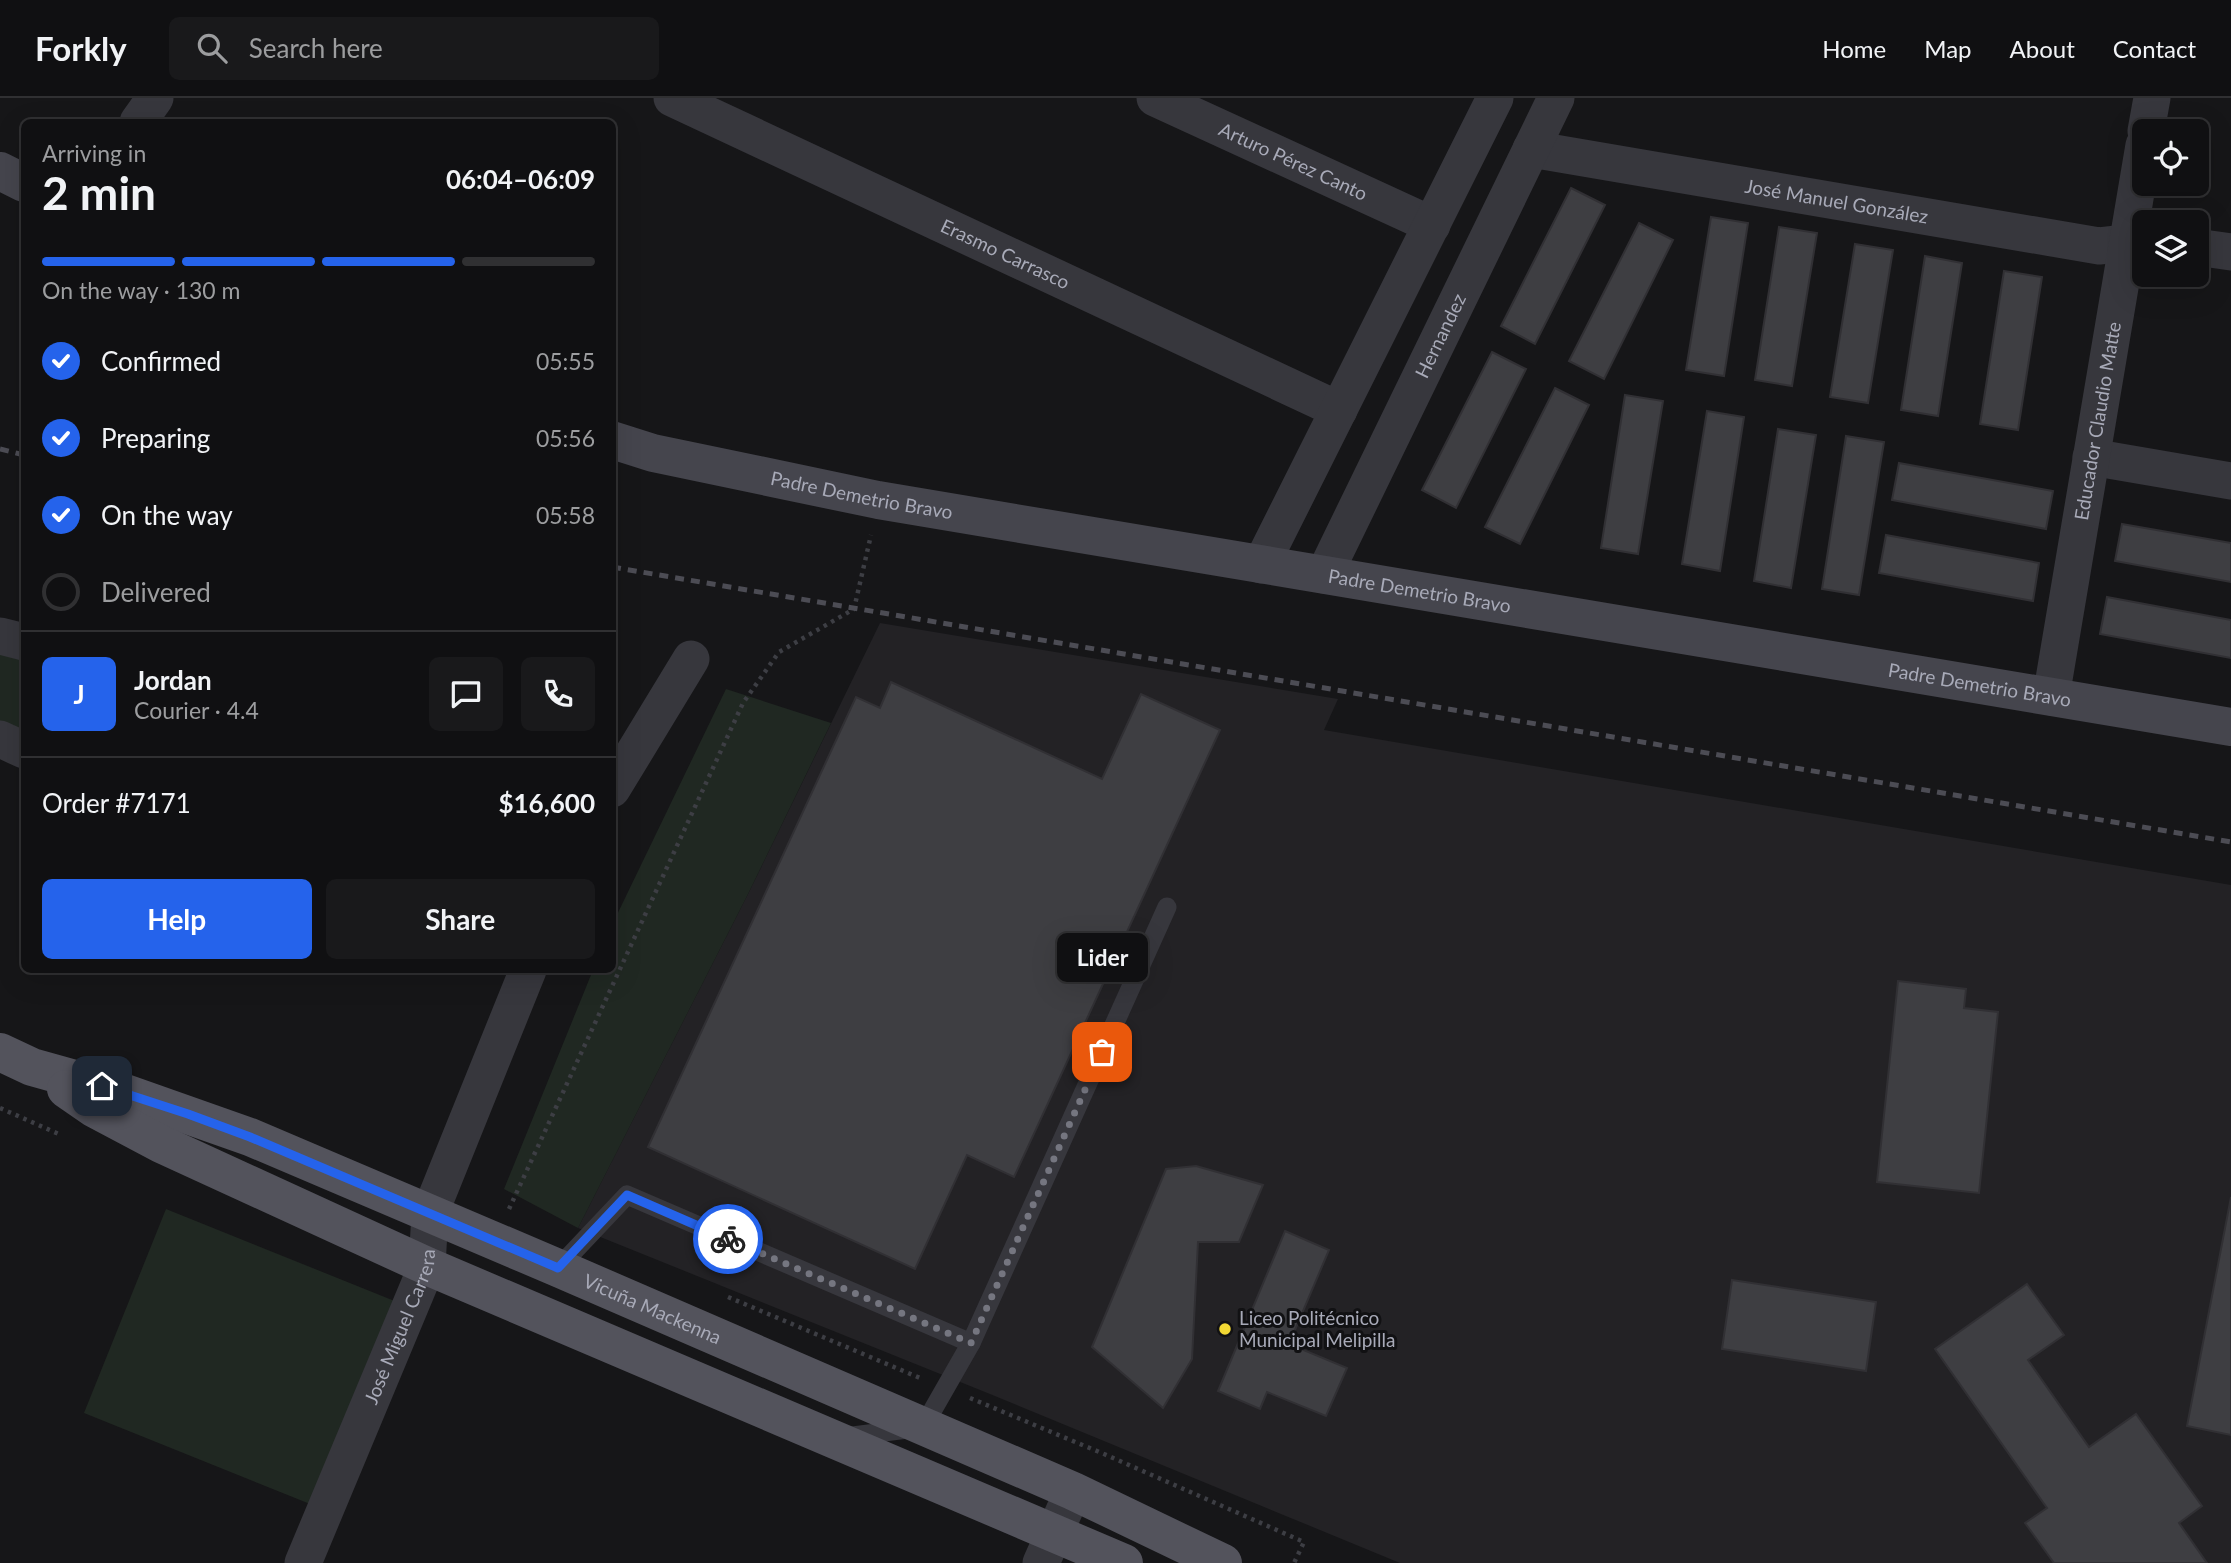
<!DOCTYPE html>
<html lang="en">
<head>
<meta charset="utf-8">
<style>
  :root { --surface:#101012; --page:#19191b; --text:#f1f3f6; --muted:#9c9d9f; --line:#303032; --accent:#2563eb }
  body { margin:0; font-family:Lato,sans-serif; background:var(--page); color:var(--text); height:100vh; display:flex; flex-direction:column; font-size:26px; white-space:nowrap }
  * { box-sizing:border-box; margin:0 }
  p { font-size:23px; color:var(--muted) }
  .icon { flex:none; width:38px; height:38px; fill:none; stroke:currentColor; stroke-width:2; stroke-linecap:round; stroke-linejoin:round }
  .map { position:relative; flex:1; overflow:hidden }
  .side { position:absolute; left:21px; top:21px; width:595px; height:854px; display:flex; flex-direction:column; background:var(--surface); border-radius:10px; box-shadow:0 7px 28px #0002,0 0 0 2px var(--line) }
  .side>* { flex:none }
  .tools { position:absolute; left:2132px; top:21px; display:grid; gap:14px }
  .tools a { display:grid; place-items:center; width:77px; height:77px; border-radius:10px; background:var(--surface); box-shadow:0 7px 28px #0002,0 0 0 2px var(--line); font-size:35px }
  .pin { position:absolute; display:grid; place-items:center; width:60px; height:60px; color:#fff; margin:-30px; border-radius:14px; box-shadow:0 4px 10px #0006 }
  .courier { position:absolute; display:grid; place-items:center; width:70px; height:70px; margin:-35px; border:5px solid #2563eb; border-radius:50%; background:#fff; color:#222; box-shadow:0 2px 9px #0007 }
  .bubble { position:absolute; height:49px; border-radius:10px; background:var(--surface); box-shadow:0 7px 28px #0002,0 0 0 2px var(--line); font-size:23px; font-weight:700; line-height:49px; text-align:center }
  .headline em { font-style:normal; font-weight:700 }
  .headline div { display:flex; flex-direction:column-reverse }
  .headline { display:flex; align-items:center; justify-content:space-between; height:119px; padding:0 21px }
  h1 { font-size:46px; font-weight:700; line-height:52px }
  .bar { display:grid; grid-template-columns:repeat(4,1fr); gap:10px 7px; align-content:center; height:84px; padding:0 21px }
  .bar i { height:9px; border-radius:5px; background:var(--line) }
  .bar .selected { background:var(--accent) }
  .bar p { grid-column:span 4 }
  .line { display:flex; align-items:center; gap:18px; padding:0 21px; border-top:2px solid var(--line) }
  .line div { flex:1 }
  .round { display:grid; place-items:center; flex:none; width:74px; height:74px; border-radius:10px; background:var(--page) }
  ol { padding:0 21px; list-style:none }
  li { display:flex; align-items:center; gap:21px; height:77px }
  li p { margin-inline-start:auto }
  li .icon { padding:7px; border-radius:50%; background:var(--accent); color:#fff; stroke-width:4 }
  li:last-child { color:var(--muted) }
  li i { width:38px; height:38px; border:4px solid var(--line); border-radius:50% }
  .cta { display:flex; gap:14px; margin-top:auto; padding:14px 21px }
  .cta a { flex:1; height:80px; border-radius:10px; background:var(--accent); color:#fff; font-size:28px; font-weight:700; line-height:80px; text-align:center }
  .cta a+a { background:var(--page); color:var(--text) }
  header { display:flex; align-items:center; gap:42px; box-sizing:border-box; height:98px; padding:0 35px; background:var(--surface); border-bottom:2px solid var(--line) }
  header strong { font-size:33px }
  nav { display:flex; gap:38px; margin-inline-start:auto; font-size:24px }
  .search { width:490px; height:63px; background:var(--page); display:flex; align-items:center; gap:18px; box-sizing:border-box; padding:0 24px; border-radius:10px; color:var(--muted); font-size:26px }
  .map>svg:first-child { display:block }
  .built { fill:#232225 }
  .green { fill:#202822 }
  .building { fill:#3e3e42; stroke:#313034; stroke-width:2 }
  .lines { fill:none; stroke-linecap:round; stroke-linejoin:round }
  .path { stroke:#3d3e44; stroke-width:4.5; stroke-dasharray:3.5 5; stroke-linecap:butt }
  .lane { stroke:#37373d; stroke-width:19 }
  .street { stroke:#37373d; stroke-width:37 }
  .secondary { stroke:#45454d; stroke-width:38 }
  .primary { stroke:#53535c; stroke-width:38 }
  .rail { stroke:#4c4c54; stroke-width:5; stroke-dasharray:9 7; stroke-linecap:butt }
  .done { stroke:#757680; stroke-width:7; stroke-dasharray:0 12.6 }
  .route { stroke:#2563eb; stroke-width:9 }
  .poi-dot { fill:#f2d834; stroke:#111113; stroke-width:2.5 }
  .labels { text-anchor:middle; stroke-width:6; stroke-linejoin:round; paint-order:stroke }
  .street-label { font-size:19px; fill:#a8aab8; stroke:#111113 }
  .poi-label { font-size:19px; fill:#a8aab8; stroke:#111113; text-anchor:start }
</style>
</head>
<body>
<header>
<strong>Forkly</strong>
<div class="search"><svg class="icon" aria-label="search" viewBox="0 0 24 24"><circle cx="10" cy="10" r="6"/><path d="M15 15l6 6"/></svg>Search here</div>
<nav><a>Home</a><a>Map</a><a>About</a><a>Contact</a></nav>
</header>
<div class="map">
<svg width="2231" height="1465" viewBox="0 0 2231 1465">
  <rect width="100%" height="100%" fill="#161618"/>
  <!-- built -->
  <path class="built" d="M880,525L1338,601L1324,632L2231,787V1465H1400L990,1296L578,1130L748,796Z"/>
  <!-- green -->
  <g class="green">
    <path d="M0,549L24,555V637L0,626Z"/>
    <path d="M726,591L831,625L748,796L578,1130L504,1091L593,872H612L613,825Z"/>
    <path d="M166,1111L402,1206L320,1410L84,1315Z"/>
  </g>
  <!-- building -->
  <g class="building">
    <path d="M1571,90L1605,107L1535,246L1501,228Z"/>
    <path d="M1711,119L1748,125L1724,278L1686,272Z"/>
    <path d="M1639,125L1673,142L1604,281L1569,263Z"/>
    <path d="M1779,129L1817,135L1792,288L1755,282Z"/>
    <path d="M1855,146L1893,152L1868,305L1830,299Z"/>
    <path d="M1925,158L1962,165L1938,318L1901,312Z"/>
    <path d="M2004,173L2042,179L2018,332L1980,326Z"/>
    <path d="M1492,254L1526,271L1456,410L1422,392Z"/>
    <path d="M1555,290L1589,307L1520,446L1485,429Z"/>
    <path d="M1625,297L1663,303L1638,456L1601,450Z"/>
    <path d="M1707,313L1744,319L1720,473L1682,466Z"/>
    <path d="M1778,331L1816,337L1791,490L1754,483Z"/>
    <path d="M1846,338L1884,344L1859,497L1822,491Z"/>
    <path d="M1899,365L2053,393L2046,431L1892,402Z"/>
    <path d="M2122,426L2231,445V484L2115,463Z"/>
    <path d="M1886,437L2039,465L2033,503L1879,475Z"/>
    <path d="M2107,499L2231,522V560L2100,536Z"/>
    <path d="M891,584L1102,681L1141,596L1220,632L1014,1079L967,1057L915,1171L648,1049L856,599L880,610Z"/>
    <path d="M1898,883L1966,891L1964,910L1998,914L1979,1095L1877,1084Z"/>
    <path d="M1196,1068L1263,1087L1239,1144H1198L1192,1261L1163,1310L1092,1249L1166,1071Z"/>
    <path d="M2231,1099V1337L2187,1328Z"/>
    <path d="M1285,1133L1329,1152L1289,1246L1347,1270L1326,1318L1267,1294L1260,1311L1218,1293Z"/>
    <path d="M1732,1182L1876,1204L1866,1273L1722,1251Z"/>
    <path d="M2027,1186L2064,1237L2028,1262L2089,1349L2136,1316L2202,1408L2179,1425L2207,1465H2054L2025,1425L2047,1410L1935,1251Z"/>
  </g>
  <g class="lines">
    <!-- path -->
    <g class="path">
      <path d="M0,1010L61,1037"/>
      <path d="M509,1111L743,605L779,554L854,511L871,437"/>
      <path d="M728,1199L920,1280"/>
      <path d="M970,1300L1104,1356L1304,1444L1294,1465"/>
    </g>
    <!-- lane -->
    <g class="lane">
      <path d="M558,1170L627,1097L971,1245"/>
      <path d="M845,1339L923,1329L971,1245L1167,809"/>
    </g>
    <!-- street -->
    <g class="street">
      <path id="s1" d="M672,0L1339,312"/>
      <path id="s2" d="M1155,0L1432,127"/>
      <path d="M138,24L155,0"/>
      <path d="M2146,33L2152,0"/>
      <path id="s3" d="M1531,51L2099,148L2144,143"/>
      <path d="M2196,149L2231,154"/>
      <path d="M2091,359L2231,383"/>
      <path d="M1261,467L1495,0"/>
      <path id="s4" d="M1324,477L1556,0"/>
      <path d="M0,538L24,544"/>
      <path id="s5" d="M2051,599L2144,47"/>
      <path d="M0,641L24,652"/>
      <path d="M612,691L691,561"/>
      <path id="s6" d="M303,1465L427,1168L430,1115L528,872"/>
      <path d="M1041,1465L1073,1393"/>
    </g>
    <!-- secondary -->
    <g class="secondary">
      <path d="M0,73L24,85"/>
      <path id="s7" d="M612,342L653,355L878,402L2231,629"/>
    </g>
    <!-- primary -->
    <g class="primary">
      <path id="s8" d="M0,954L32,969L125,995L250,1039L558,1170L1073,1393L1223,1465"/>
      <path d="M66,991L95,1011L161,1046L427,1168L1124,1465"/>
    </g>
    <!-- rail -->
    <g class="rail">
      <path d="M0,351L24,357"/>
      <path d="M612,469L2231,744"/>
    </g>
  </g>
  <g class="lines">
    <!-- done -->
    <path class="done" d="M728,1141L971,1245L1102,954"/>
    <!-- route -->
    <path class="route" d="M102,988L188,1016L250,1039L558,1170L627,1097L728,1141"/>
  </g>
  <!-- markers -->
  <circle class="poi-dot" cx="1225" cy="1231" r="7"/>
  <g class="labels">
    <!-- street labels -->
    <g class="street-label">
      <text dy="7" stroke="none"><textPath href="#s2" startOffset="152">Arturo Pérez Canto</textPath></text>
      <text dy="7" stroke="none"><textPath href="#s3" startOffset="310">José Manuel González</textPath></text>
      <text dy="7" stroke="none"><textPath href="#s1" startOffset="368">Erasmo Carrasco</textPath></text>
      <text dy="7" stroke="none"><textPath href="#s4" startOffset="266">Hernandez</textPath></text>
      <text dy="7" stroke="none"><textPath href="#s5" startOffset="280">Educador Claudio Matte</textPath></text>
      <text dy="7" stroke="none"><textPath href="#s7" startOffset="256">Padre Demetrio Bravo</textPath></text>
      <text dy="7" stroke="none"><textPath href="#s7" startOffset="822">Padre Demetrio Bravo</textPath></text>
      <text dy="7" stroke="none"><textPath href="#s7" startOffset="1390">Padre Demetrio Bravo</textPath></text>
      <text dy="7" stroke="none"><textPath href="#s8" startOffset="702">Vicuña Mackenna</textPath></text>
      <text dy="7" stroke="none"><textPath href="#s6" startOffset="256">José Miguel Carrera</textPath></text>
    </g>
    <!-- poi labels -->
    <g class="poi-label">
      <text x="1239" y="1227">Liceo Politécnico<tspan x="1239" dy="22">Municipal Melipilla</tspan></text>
    </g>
  </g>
</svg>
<div class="tools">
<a><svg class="icon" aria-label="locate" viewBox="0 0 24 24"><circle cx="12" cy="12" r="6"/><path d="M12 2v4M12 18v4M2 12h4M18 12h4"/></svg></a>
<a><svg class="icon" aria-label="layers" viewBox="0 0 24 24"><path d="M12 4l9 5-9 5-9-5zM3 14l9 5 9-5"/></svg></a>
</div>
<div class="pin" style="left:1102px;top:954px;background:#ea580c"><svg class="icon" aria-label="bag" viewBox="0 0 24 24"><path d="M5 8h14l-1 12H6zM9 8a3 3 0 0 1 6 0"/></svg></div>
<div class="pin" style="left:102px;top:988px;background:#1f2937"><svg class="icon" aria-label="home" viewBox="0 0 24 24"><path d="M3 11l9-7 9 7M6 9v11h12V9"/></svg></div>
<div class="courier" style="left:728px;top:1141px"><svg class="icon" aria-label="bike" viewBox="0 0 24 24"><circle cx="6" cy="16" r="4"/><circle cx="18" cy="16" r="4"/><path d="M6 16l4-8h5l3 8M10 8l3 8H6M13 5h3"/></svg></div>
<div class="bubble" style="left:1057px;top:835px;width:91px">Lider</div>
<section class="side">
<div class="headline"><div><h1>2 min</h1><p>Arriving in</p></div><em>06:04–06:09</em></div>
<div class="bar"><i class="selected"></i><i class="selected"></i><i class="selected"></i><i></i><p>On the way · 130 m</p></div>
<ol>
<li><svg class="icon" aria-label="check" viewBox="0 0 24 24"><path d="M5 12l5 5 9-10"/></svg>Confirmed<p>05:55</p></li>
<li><svg class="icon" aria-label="check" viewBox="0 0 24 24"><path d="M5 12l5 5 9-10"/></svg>Preparing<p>05:56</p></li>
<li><svg class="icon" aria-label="check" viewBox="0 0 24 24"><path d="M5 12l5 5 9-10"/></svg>On the way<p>05:58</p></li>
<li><i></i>Delivered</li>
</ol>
<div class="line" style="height:126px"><b class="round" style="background:var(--accent);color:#fff">J</b><div><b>Jordan</b><p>Courier · 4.4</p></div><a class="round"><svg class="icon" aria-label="chat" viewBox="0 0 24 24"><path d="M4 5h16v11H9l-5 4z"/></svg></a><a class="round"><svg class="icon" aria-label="phone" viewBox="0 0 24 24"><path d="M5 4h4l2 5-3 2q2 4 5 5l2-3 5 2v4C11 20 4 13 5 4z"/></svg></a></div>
<div class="line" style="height:91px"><div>Order #7171</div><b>$16,600</b></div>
<div class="cta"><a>Help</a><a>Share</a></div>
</section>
</div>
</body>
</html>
